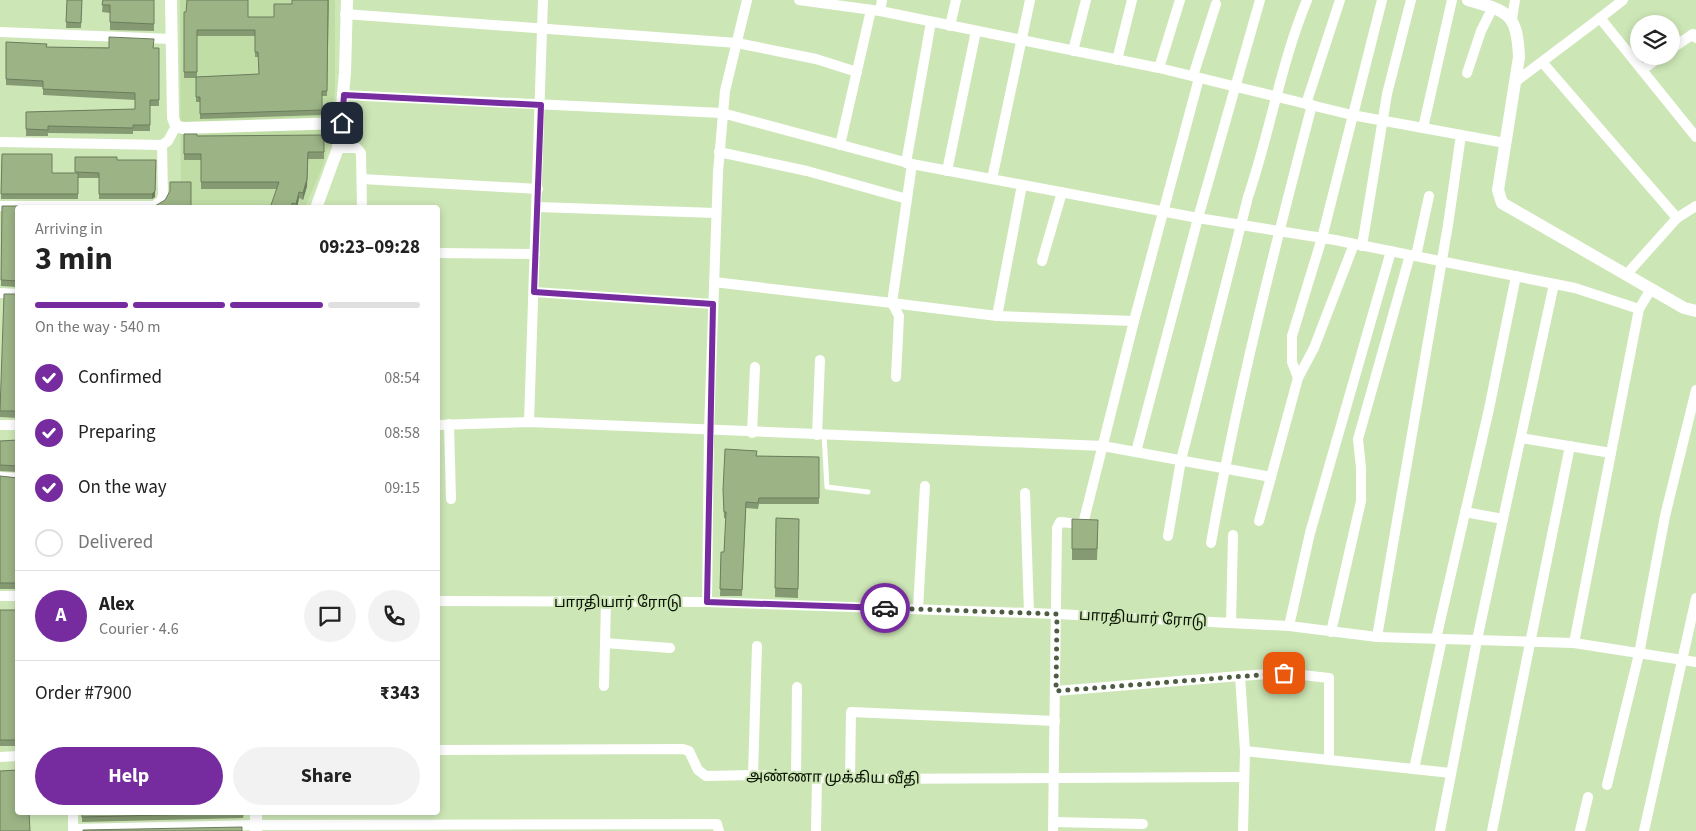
<!DOCTYPE html>
<html lang="en">
<head>
<meta charset="utf-8">
<style>
  :root { --surface:#fff; --page:#f2f2f2; --text:#222; --muted:#767676; --line:#e0e0e0; --accent:#762c9f }
  body { margin:0; font-family:"Source Sans 3","Noto Sans Tamil",sans-serif; background:var(--page); color:var(--text); height:100vh; display:flex; flex-direction:column; font-size:19px; white-space:nowrap }
  * { box-sizing:border-box; margin:0 }
  p { font-size:16px; color:var(--muted) }
  .icon { flex:none; width:28px; height:28px; fill:none; stroke:currentColor; stroke-width:2; stroke-linecap:round; stroke-linejoin:round }
  .map { position:relative; flex:1; overflow:hidden }
  .side { position:absolute; left:15px; top:205px; width:425px; height:610px; display:flex; flex-direction:column; background:var(--surface); border-radius:5px; box-shadow:0 2px 8px #0003 }
  .side>* { flex:none }
  .buttons { position:absolute; left:1630px; top:15px; display:grid; gap:10px }
  .buttons a { display:grid; place-items:center; width:50px; height:50px; border-radius:50%; background:var(--surface); box-shadow:0 2px 8px #0003; font-size:25px }
  .pin { position:absolute; display:grid; place-items:center; width:42px; height:42px; color:#fff; margin:-21px; border-radius:10px; box-shadow:0 2px 8px #0006 }
  .courier { position:absolute; display:grid; place-items:center; width:50px; height:50px; margin:-25px; border:4px solid #762c9f; border-radius:50%; background:#fff; color:#222; box-shadow:0 1px 6px #0007 }
  .headline em { font-style:normal; font-weight:700 }
  .headline div { display:flex; flex-direction:column-reverse }
  .headline { display:flex; align-items:center; justify-content:space-between; height:85px; padding:0 20px }
  h1 { font-size:32px; font-weight:700; line-height:38px }
  .bar { display:grid; grid-template-columns:repeat(4,1fr); gap:8px 5px; align-content:center; height:60px; padding:0 20px }
  .bar i { height:6px; border-radius:4px; background:var(--line) }
  .bar .on { background:var(--accent) }
  .bar p { grid-column:span 4 }
  .line { display:flex; align-items:center; gap:12px; padding:0 20px; border-top:1px solid var(--line) }
  .line div { flex:1 }
  .round { display:grid; place-items:center; flex:none; width:52px; height:52px; border-radius:26px; background:var(--page) }
  ol { padding:0 20px; list-style:none }
  li { display:flex; align-items:center; gap:15px; height:55px }
  li p { margin-inline-start:auto }
  li .icon { padding:5px; border-radius:50%; background:var(--accent); color:#fff; stroke-width:4 }
  li:last-child { color:var(--muted) }
  li i { width:28px; height:28px; border:2px solid var(--line); border-radius:50% }
  .button { display:flex; gap:10px; margin-top:auto; padding:10px 20px }
  .button a { flex:1; height:58px; border-radius:30px; background:var(--accent); color:#fff; font-size:20px; font-weight:700; line-height:58px; text-align:center }
  .button a+a { background:var(--page); color:var(--text) }
  .map>svg:first-child { display:block }
  .built { fill:#c0dda6 }
  .lines { fill:none; stroke-linecap:round; stroke-linejoin:round }
  .service { stroke:#fff; stroke-width:5 }
  .minor { stroke:#fff; stroke-width:10 }
  .tertiary { stroke:#fff; stroke-width:12 }
  .wall { fill:#859a72; fill-rule:evenodd }
  .shaded-wall { fill:#6c7d5d }
  .building { fill:#9bb385; stroke:#6c7d5d }
  .done { stroke:#4e5c42; stroke-width:5; stroke-dasharray:0 9 }
  .route { stroke:#762c9f; stroke-width:6 }
  .labels { text-anchor:middle; stroke-width:4; stroke-linejoin:round; paint-order:stroke }
  .street-label { font-size:15px; fill:#091203; stroke:#cde6b6 }
</style>
</head>
<body>
<div class="map">
<svg width="1696" height="831" viewBox="0 0 1696 831">
  <rect width="100%" height="100%" fill="#cde6b6"/>
  <!-- built -->
  <path class="built" d="M180,0H335V87L329,143L323,166L305,207H181Z"/>
  <g class="lines">
    <!-- service -->
    <path class="service" d="M824,435L827,487L868,492"/>
    <!-- minor -->
    <g class="minor">
      <path d="M799,0L880,11L1159,68L1352,115L1505,143"/>
      <path d="M1260,0L1198,218L1335,240L1575,288L1639,309"/>
      <path d="M1623,0L1600,18L1696,137"/>
      <path d="M880,11L882,0"/>
      <path d="M345,14L737,43L816,59L857,72"/>
      <path d="M1512,19L1515,0"/>
      <path d="M950,26L956,0"/>
      <path d="M0,32L171,39"/>
      <path d="M1671,49L1693,34L1696,38"/>
      <path d="M1073,51L1086,0"/>
      <path d="M1117,60L1132,0"/>
      <path d="M1542,62L1677,218L1696,206"/>
      <path d="M1159,68L1180,0"/>
      <path d="M1642,70L1661,56"/>
      <path d="M1467,73L1481,31L1493,7"/>
      <path d="M1193,76L1216,4"/>
      <path d="M1515,82L1600,18"/>
      <path d="M343,95L722,113L912,164L1198,218L1136,452"/>
      <path d="M1306,104L1340,0"/>
      <path d="M1423,128L1452,0"/>
      <path d="M0,142L162,145L168,141L176,126"/>
      <path d="M840,145L871,10"/>
      <path d="M338,148H357L361,153L362,208"/>
      <path d="M719,152L807,171L907,199"/>
      <path d="M906,163L931,22"/>
      <path d="M947,171L976,31"/>
      <path d="M362,179L538,189"/>
      <path d="M992,179L1030,0"/>
      <path d="M0,206H154L161,201L163,195L162,145"/>
      <path d="M537,207L716,213"/>
      <path d="M1362,246L1387,94L1411,0"/>
      <path d="M438,253L535,254"/>
      <path d="M1416,256L1429,196"/>
      <path d="M1042,261L1062,192"/>
      <path d="M1626,275L1677,218"/>
      <path d="M714,282L892,303L912,164"/>
      <path d="M534,292L713,304"/>
      <path d="M0,293L18,294"/>
      <path d="M892,303L997,316L1134,321"/>
      <path d="M892,303L899,316L896,377"/>
      <path d="M997,316L1022,185"/>
      <path d="M1298,378L1292,362V336L1322,238L1382,0"/>
      <path d="M529,422L543,0"/>
      <path d="M449,424L451,499"/>
      <path d="M0,425H18"/>
      <path d="M438,425L529,422L1103,446L1271,477"/>
      <path d="M752,433L755,367"/>
      <path d="M817,435L820,360"/>
      <path d="M1521,438L1611,453"/>
      <path d="M0,477L18,478"/>
      <path d="M1025,493L1029,613"/>
      <path d="M1465,512L1503,519L1554,284"/>
      <path d="M1259,521L1298,378L1314,348L1354,244"/>
      <path d="M1168,536L1181,460L1248,197C1270,132 1281,63 1307,0"/>
      <path d="M1211,543C1237,395 1274,250 1312,105"/>
      <path d="M0,596H18"/>
      <path d="M438,601L707,602L1057,614L1289,626L1377,637L1574,643L1696,662"/>
      <path d="M707,602L709,431L718,172L725,91L747,0"/>
      <path d="M918,609L925,486"/>
      <path d="M1231,623L1233,535"/>
      <path d="M1289,626L1310,533L1391,251"/>
      <path d="M1331,632L1361,501V468L1358,439L1410,255"/>
      <path d="M1377,637L1448,225L1461,135"/>
      <path d="M1436,639L1489,409L1516,276"/>
      <path d="M605,643L670,648"/>
      <path d="M1574,643L1639,309L1651,289"/>
      <path d="M1240,676L1284,673L1329,678V760"/>
      <path d="M604,686L606,602"/>
      <path d="M1056,691L1240,676L1245,751L1243,831"/>
      <path d="M438,750L683,749L689,751L698,770L706,776L753,775L850,779L1243,777"/>
      <path d="M1245,751L1451,773"/>
      <path d="M0,757L18,756"/>
      <path d="M1414,769L1442,639"/>
      <path d="M753,775L757,646"/>
      <path d="M796,777L797,687"/>
      <path d="M850,779L851,712L1055,721"/>
      <path d="M1607,785L1639,654L1665,516L1696,390"/>
      <path d="M1054,822L1143,824"/>
      <path d="M73,829L256,825L717,824L719,831"/>
      <path d="M73,831V812"/>
      <path d="M816,831L817,778"/>
      <path d="M1053,831L1057,528L1060,522L1081,524L1084,520L1134,321L1199,78"/>
      <path d="M1440,831L1477,640L1503,519"/>
      <path d="M1492,831L1570,446"/>
      <path d="M1580,831L1588,797"/>
      <path d="M1644,831L1696,598"/>
    </g>
    <!-- tertiary -->
    <g class="tertiary">
      <path d="M171,0L173,118L176,126L183,128L342,123"/>
      <path d="M1468,0C1508,11 1517,13 1519,57L1498,190L1502,203L1684,308L1696,311"/>
      <path d="M316,208L338,148L345,73L347,0"/>
      <path d="M256,831V812"/>
    </g>
  </g>
  <!-- wall -->
  <g class="wall">
    <path d="M67,0H82L81,28H66Z"/>
    <path d="M103,0H154V31L110,30V13L102,12Z"/>
    <path d="M329,0L327,96H322V115L200,119V102H196V78H184V12L248,17H274L292,4ZM197,36H255V57H258L259,74L197,77Z"/>
    <path d="M6,42L46,47L159,48V106H150V131H133V134L48,133V136H26V112L135,109V100L43,95V87L6,85Z"/>
    <path d="M184,134L197,136L324,135V159H308L307,186L303,200L299,198L297,208H270L277,189H201V160H184Z"/>
    <path d="M2,154L52,173H75L117,160L155,197L152,199H99V178H78V199H1Z"/>
    <path d="M2,206L18,208V287L1,286Z"/>
    <path d="M18,294V418L0,417V402Z"/>
    <path d="M18,440V472L0,471V441Z"/>
    <path d="M757,456L819,457V504H759L758,509L746,508L742,596H720L721,552H724L726,518H724L723,490Z"/>
    <path d="M0,476L18,478V589H0Z"/>
    <path d="M776,518L799,519L798,598L775,597Z"/>
    <path d="M1072,519L1098,532L1097,560H1072Z"/>
    <rect x="0" y="610" width="18" height="136"/>
    <path d="M82,812H244L243,818L82,822Z"/>
  </g>
  <!-- shaded-wall -->
  <g class="shaded-wall">
    <path d="M308,152L307,186L303,200V193Z"/>
    <path d="M156,160L155,197L152,199V194Z"/>
    <path d="M299,192V198L297,208H296V204Z"/>
  </g>
  <!-- building -->
  <g class="building">
    <path d="M67,0H82L81,23L66,22Z"/>
    <path d="M103,0H154V24L110,22V5H102Z"/>
    <path d="M187,0H248V17H274V4H292V0H328L327,91H322V110L200,114V97H196V77L259,74L258,52H255V30H197V72H184V12H186Z"/>
    <path d="M109,37L154,39L153,48H159V100H150V125H133V128L48,126V130L26,129V112L135,109V93L43,89V81L6,79V42L47,44L46,47L109,48Z"/>
    <path d="M184,134H197V136L324,135V152H308L307,179L303,193L299,192L296,204L292,203L291,208H270L279,182H201V154H184Z"/>
    <path d="M2,154H52V173H78V194H1Z"/>
    <path d="M75,157H117V160H156L155,191L152,194H99V173L75,172Z"/>
    <path d="M170,182H191V208H135V206H155L165,200L170,191Z"/>
    <path d="M2,206H78V208H18V281L1,280Z"/>
    <path d="M4,294H18V411H0Z"/>
    <path d="M18,440V466L0,465V441Z"/>
    <path d="M725,449L757,451L756,456L819,457V498H759L758,503L746,502L742,590L720,589L721,552H724L726,512H724L723,490Z"/>
    <path d="M0,476L18,478V583H0Z"/>
    <path d="M776,518L799,519L798,589L775,588Z"/>
    <path d="M1072,519L1098,520L1097,549H1072Z"/>
    <rect x="0" y="610" width="18" height="130"/>
    <path d="M18,770V812H29L30,831H0V771Z"/>
    <path d="M82,812H243V813L82,817Z"/>
    <path d="M242,827V831H83V830Z"/>
  </g>
  <g class="lines">
    <!-- done -->
    <path class="done" d="M885,608L1057,614L1056,691L1284,673"/>
    <!-- route -->
    <path class="route" d="M342,123L344,95L541,105L534,292L713,304L707,602L885,608"/>
  </g>
  <g class="labels">
    <!-- street labels -->
    <g class="street-label">
      <text x="618" y="607">பாரதியார் ரோடு</text>
      <text transform="translate(1143 618) rotate(3)" y="5">பாரதியார் ரோடு</text>
      <text transform="translate(833 777) rotate(1)" y="5">அண்ணா முக்கிய வீதி</text>
    </g>
  </g>
</svg>
<div class="buttons">
<a><svg class="icon" aria-label="layers" viewBox="0 0 24 24"><path d="M12 4l9 5-9 5-9-5zM3 14l9 5 9-5"/></svg></a>
</div>
<div class="pin" style="left:1284px;top:673px;background:#ea580c"><svg class="icon" aria-label="bag" viewBox="0 0 24 24"><path d="M5 8h14l-1 12H6zM9 8a3 3 0 0 1 6 0"/></svg></div>
<div class="pin" style="left:342px;top:123px;background:#1f2937"><svg class="icon" aria-label="home" viewBox="0 0 24 24"><path d="M3 11l9-7 9 7M6 9v11h12V9"/></svg></div>
<div class="courier" style="left:885px;top:608px"><svg class="icon" aria-label="car" viewBox="0 0 24 24"><path d="M5 17H2v-5l4-1 3-4h7l3 4 3 1v5h-3M9 17h6M6 11h13"/><circle cx="7" cy="17" r="2"/><circle cx="17" cy="17" r="2"/></svg></div>
<section class="side">
<div class="headline"><div><h1>3 min</h1><p>Arriving in</p></div><em>09:23–09:28</em></div>
<div class="bar"><i class="on"></i><i class="on"></i><i class="on"></i><i></i><p>On the way · 540 m</p></div>
<ol>
<li><svg class="icon" aria-label="check" viewBox="0 0 24 24"><path d="M5 12l5 5 9-10"/></svg>Confirmed<p>08:54</p></li>
<li><svg class="icon" aria-label="check" viewBox="0 0 24 24"><path d="M5 12l5 5 9-10"/></svg>Preparing<p>08:58</p></li>
<li><svg class="icon" aria-label="check" viewBox="0 0 24 24"><path d="M5 12l5 5 9-10"/></svg>On the way<p>09:15</p></li>
<li><i></i>Delivered</li>
</ol>
<div class="line" style="height:90px"><b class="round" style="background:var(--accent);color:#fff">A</b><div><b>Alex</b><p>Courier · 4.6</p></div><a class="round"><svg class="icon" aria-label="chat" viewBox="0 0 24 24"><path d="M4 5h16v11H9l-5 4z"/></svg></a><a class="round"><svg class="icon" aria-label="phone" viewBox="0 0 24 24"><path d="M5 4h4l2 5-3 2q2 4 5 5l2-3 5 2v4C11 20 4 13 5 4z"/></svg></a></div>
<div class="line" style="height:65px"><div>Order #7900</div><b>₹343</b></div>
<div class="button"><a>Help</a><a>Share</a></div>
</section>
</div>
</body>
</html>
